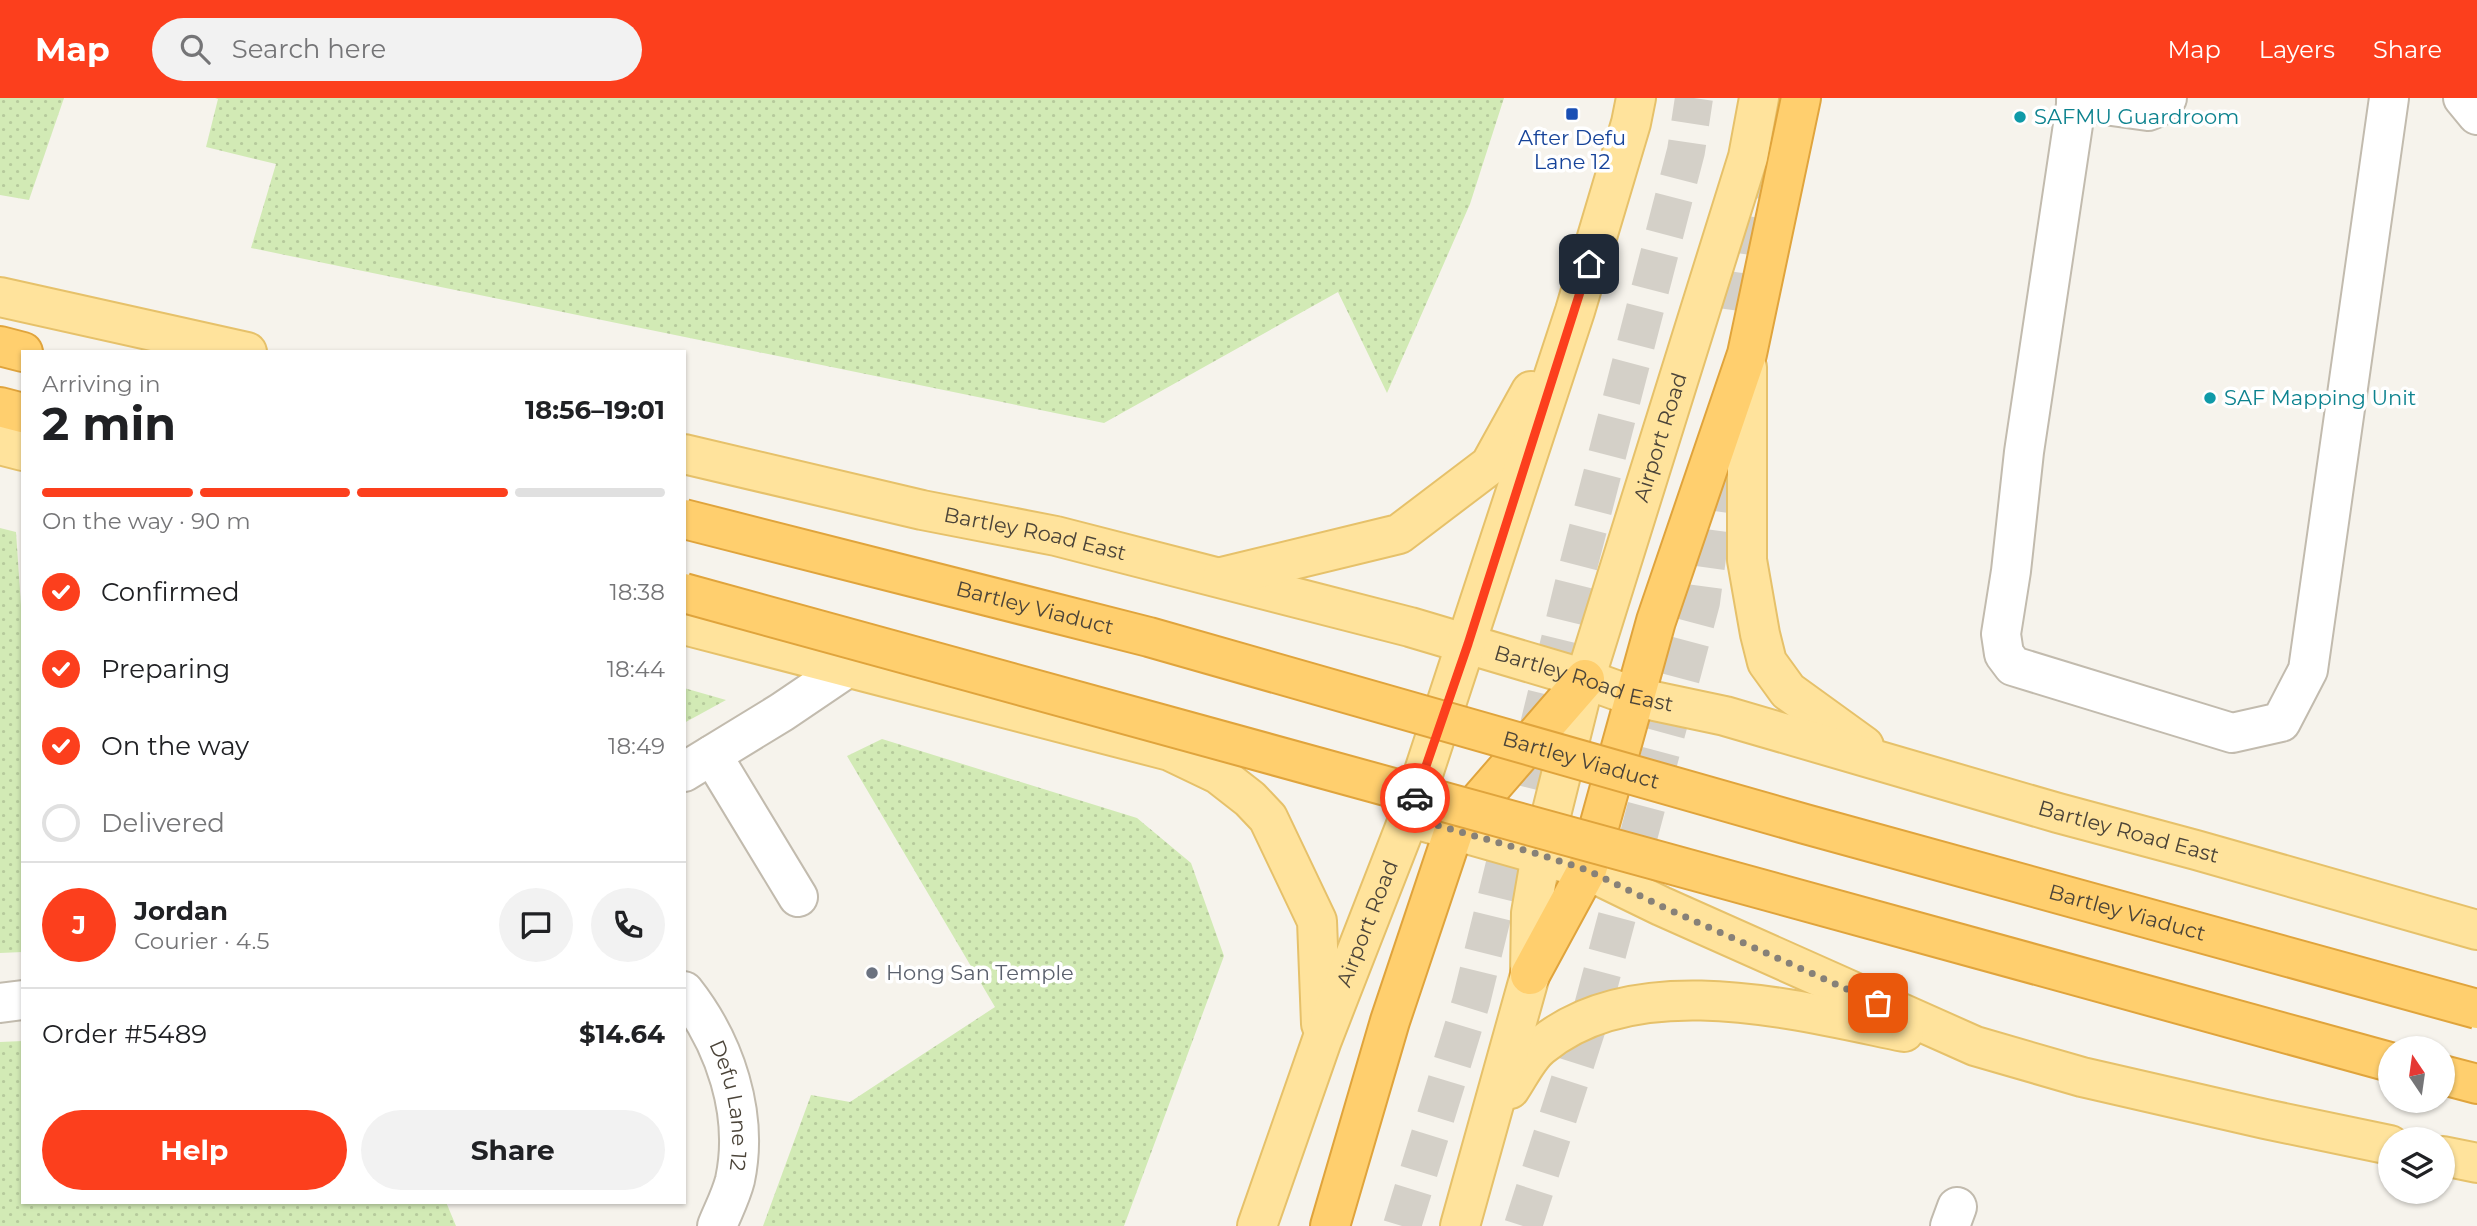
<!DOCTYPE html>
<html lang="en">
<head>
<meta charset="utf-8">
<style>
  :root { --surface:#fff; --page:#f2f2f2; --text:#202124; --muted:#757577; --line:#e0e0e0; --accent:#fc3f1d }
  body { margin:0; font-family:Montserrat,sans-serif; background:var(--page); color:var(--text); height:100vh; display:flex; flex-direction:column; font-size:26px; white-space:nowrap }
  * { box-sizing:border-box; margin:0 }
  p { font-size:23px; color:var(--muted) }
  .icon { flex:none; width:38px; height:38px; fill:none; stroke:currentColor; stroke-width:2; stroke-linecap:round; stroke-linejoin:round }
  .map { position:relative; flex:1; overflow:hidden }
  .panel { position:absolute; left:21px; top:252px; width:665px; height:854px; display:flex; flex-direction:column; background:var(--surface); border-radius:0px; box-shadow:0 2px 5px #0004 }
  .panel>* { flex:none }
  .needle { width:46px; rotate:347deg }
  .buttons { position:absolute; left:2378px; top:938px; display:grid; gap:14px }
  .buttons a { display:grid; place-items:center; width:77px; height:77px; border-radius:50%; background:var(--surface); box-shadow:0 2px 5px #0004; font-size:35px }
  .pin { position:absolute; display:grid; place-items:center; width:60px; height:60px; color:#fff; margin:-30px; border-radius:14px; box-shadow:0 4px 10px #0006 }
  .courier { position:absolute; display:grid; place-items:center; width:70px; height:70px; margin:-35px; border:5px solid #fc3f1d; border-radius:50%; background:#fff; color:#222; box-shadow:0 2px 9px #0007 }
  .overview em { font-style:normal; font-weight:700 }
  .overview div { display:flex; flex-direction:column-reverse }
  .overview { display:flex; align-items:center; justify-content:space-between; height:119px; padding:0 21px }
  h1 { font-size:46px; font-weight:700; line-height:52px }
  .bar { display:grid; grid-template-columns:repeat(4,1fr); gap:10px 7px; align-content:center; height:84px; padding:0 21px }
  .bar i { height:9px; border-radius:5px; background:var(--line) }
  .bar .on { background:var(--accent) }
  .bar p { grid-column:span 4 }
  .line { display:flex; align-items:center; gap:18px; padding:0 21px; border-top:2px solid var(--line) }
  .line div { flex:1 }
  .round { display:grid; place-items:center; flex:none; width:74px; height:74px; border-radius:37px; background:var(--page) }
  ol { padding:0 21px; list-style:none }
  li { display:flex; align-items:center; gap:21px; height:77px }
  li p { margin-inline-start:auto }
  li .icon { padding:7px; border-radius:50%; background:var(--accent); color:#fff; stroke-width:4 }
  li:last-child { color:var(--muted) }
  li i { width:38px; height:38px; border:4px solid var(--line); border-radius:50% }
  .action { display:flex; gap:14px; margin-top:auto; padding:14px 21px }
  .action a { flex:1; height:80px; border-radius:42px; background:var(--accent); color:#fff; font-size:28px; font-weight:700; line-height:80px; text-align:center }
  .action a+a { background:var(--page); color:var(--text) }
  header { display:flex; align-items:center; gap:42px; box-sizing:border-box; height:98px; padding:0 35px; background:var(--accent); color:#fff }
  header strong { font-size:33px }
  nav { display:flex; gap:38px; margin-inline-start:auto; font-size:24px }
  .search { width:490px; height:63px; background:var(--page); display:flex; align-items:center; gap:18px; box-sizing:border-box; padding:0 24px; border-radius:38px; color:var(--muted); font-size:26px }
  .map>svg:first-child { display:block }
  .grass { fill:url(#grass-dots) }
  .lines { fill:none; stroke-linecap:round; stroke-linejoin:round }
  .highway-tunnel { stroke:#d4d0c8; stroke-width:38; stroke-dasharray:38 19; stroke-linecap:butt }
  .minor-casing { stroke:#c2bbae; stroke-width:42 }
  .major-casing { stroke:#e6c16a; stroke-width:42 }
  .highway-casing { stroke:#e0a43c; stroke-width:42 }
  .minor { stroke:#fff; stroke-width:38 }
  .major { stroke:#ffe39c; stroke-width:38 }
  .highway { stroke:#ffcf6e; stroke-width:38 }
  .highway-bridge-casing { stroke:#e0a43c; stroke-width:42; stroke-linecap:butt }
  .highway-bridge { stroke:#ffcf6e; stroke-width:38 }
  .done { stroke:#878178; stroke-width:7; stroke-dasharray:0 12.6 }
  .route { stroke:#fc3f1d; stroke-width:9 }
  .transit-dot { fill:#1a4fb4; stroke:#fff; stroke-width:2.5 }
  .culture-dot { fill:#0f9aa8; stroke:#fff; stroke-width:2.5 }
  .worship-dot { fill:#6b7280; stroke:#fff; stroke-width:2.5 }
  .labels { text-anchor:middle; stroke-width:7; stroke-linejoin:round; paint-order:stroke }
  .culture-label { font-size:21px; fill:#0d838f; stroke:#fff; text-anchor:start }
  .transit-label { font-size:21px; fill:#164399; stroke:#fff }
  .street-label { font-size:21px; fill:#4b4439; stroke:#fff }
  .worship-label { font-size:21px; fill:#5b616d; stroke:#fff; text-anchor:start }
</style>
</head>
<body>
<header>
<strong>Map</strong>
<div class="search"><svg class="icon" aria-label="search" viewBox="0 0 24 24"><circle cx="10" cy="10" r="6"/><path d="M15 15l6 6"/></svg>Search here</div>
<nav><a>Map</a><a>Layers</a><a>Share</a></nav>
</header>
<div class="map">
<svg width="2477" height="1128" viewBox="0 0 2477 1128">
  <defs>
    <pattern id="grass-dots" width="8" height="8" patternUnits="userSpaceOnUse" patternTransform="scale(1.75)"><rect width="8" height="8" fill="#d2eab5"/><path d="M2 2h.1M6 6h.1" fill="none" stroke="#b6ca9c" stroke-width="1.8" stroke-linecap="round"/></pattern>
  </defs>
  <rect width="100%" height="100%" fill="#f6f3ec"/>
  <!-- grass -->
  <g class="grass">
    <path d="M0,0H64L29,102L0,97Z"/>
    <path d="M215,0H1504L1470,106L1387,295L1338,194L1104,325L251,150L276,66L206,49L218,1Z"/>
    <path d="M0,430L16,434L23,537V854L0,855Z"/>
    <path d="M684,590L726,602L684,625Z"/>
    <path d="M882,641L1137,720L1191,765L1224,858L1124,1128H763L811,997L850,1004L995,909L847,658Z"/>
    <path d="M23,943V1104H446L456,1128H0V944Z"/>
  </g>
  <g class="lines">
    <!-- highway-tunnel -->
    <g class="highway-tunnel">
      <path d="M1740,213L1763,47"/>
      <path d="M1402,1128L1471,904L1576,477L1686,53L1694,0"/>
      <path d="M1523,1128L1590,920L1701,504L1720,363"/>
    </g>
    <defs>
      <g id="minor">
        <path d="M2077,0L2024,354L2011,473L2001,536L2004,556L2013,568L2232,635L2281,624L2308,572L2389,0"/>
        <path d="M2463,0L2477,17"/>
        <path d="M2076,3L2148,13L2158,9L2167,0"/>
        <path d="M712,657L798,799"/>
        <path d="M684,674L782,614L847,570"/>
        <path id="s1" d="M684,893C725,945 749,1016 735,1082C731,1098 723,1113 717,1128"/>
        <path d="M0,905L23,902"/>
        <path d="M1950,1128L1957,1109"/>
      </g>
      <g id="major">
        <path d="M0,199L247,254"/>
        <path d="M1747,269V462L1760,536L1767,564L1788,593L1864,648"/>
        <path d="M0,347L23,353"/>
        <path id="s2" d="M684,356L922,412L1056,438L1410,529L1585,581L1635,599L1725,618L2058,715L2196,752L2477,832"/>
        <path d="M1222,479L1399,436L1490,367L1531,293"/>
        <path d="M684,527L1170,653L1218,676L1250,701L1268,720L1317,823L1321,926"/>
        <path d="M1425,724L1541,757L1587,772L1661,808L1975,948L2082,979L2265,1021L2390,1047"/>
        <path d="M1510,991C1519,978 1528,958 1541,948C1636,869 1796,912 1904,934"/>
        <path d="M2443,1058L2477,1065"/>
        <path id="s3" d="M1257,1128L1322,942L1409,719L1575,213L1631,25L1636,0"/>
        <path id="s4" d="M1460,1128L1530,877L1531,815L1541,757L1585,581L1748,59L1759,0"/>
      </g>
      <g id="highway">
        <path d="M0,248L23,254"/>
        <path d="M0,309L23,315"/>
        <path d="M1530,877L1587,772L1656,523L1747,256L1801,0"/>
        <path d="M2443,977L2477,986"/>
        <path d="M1330,1128L1390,923L1454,732L1585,581"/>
      </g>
    </defs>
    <!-- minor casing -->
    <use href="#minor" class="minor-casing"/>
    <!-- major casing -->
    <use href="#major" class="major-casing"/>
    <!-- highway casing -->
    <use href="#highway" class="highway-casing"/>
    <!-- minor -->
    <use href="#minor" class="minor"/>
    <!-- major -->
    <use href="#major" class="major"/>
    <!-- highway -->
    <use href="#highway" class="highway"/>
    <defs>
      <g id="highway-bridge">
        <path id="s5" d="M684,421L1149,539L1805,726L2477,911"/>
        <path d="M684,495L2390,964"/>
      </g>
    </defs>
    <!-- highway-bridge casing -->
    <use href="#highway-bridge" class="highway-bridge-casing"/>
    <!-- highway-bridge -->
    <use href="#highway-bridge" class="highway-bridge"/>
  </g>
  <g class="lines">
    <!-- done -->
    <path class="done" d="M1415,700L1409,719L1541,757L1587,772L1661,808L1878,905"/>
    <!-- route -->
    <path class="route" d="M1415,700L1468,546L1589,166"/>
  </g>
  <!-- markers -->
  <rect class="transit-dot" x="1565" y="9" width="14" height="14" rx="3.5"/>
  <g class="culture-dot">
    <circle cx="2020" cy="19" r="7"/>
    <circle cx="2210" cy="300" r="7"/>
  </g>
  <circle class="worship-dot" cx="872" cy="875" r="7"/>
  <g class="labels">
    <!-- culture labels -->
    <g class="culture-label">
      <text x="2034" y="26">SAFMU Guardroom</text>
      <text x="2224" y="307">SAF Mapping Unit</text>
    </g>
    <!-- transit labels -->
    <g class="transit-label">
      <text x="1572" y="47">After Defu<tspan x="1572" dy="24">Lane 12</tspan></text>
    </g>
    <!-- street labels -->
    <g class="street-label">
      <text dy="7" stroke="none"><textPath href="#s4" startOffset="816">Airport Road</textPath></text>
      <text dy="7" stroke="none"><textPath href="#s2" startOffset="360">Bartley Road East</textPath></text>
      <text dy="7" stroke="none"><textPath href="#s5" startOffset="362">Bartley Viaduct</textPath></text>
      <text dy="7" stroke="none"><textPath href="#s2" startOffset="928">Bartley Road East</textPath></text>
      <text dy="7" stroke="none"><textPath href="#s5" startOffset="929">Bartley Viaduct</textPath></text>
      <text dy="7" stroke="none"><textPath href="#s2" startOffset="1494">Bartley Road East</textPath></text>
      <text dy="7" stroke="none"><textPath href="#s5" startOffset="1496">Bartley Viaduct</textPath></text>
      <text dy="7" stroke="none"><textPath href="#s3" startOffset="322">Airport Road</textPath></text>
      <text dy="7" stroke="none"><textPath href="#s1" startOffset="126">Defu Lane 12</textPath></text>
    </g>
    <!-- worship labels -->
    <g class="worship-label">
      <text x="886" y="882">Hong San Temple</text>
    </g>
  </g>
</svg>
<div class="buttons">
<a><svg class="needle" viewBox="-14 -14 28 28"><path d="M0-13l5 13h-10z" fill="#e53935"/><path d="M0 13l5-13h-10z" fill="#757577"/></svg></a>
<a><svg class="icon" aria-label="layers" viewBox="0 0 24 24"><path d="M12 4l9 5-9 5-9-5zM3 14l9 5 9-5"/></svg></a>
</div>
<div class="pin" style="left:1878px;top:905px;background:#ea580c"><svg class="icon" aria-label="bag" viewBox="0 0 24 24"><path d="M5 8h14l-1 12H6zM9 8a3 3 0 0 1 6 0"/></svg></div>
<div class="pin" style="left:1589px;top:166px;background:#1f2937"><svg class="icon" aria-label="home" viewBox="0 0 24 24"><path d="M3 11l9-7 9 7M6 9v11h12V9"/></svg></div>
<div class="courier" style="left:1415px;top:700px"><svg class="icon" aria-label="car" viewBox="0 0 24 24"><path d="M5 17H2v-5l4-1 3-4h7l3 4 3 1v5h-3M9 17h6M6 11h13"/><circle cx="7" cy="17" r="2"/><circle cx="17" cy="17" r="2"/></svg></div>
<section class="panel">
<div class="overview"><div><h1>2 min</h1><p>Arriving in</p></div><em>18:56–19:01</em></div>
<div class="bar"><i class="on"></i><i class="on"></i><i class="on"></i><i></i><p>On the way · 90 m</p></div>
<ol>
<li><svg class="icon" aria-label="check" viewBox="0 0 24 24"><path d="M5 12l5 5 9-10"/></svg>Confirmed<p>18:38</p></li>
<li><svg class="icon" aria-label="check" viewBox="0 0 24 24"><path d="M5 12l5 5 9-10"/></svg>Preparing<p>18:44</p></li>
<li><svg class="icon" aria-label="check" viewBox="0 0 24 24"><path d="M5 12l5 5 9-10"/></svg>On the way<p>18:49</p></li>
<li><i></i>Delivered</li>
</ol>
<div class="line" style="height:126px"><b class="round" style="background:var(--accent);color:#fff">J</b><div><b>Jordan</b><p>Courier · 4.5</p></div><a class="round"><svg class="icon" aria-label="chat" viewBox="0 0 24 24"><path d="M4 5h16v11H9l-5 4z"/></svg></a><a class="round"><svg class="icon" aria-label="phone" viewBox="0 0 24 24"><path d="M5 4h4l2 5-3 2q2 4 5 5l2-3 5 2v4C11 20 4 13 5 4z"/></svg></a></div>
<div class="line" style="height:91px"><div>Order #5489</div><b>$14.64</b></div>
<div class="action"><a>Help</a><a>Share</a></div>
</section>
</div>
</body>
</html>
